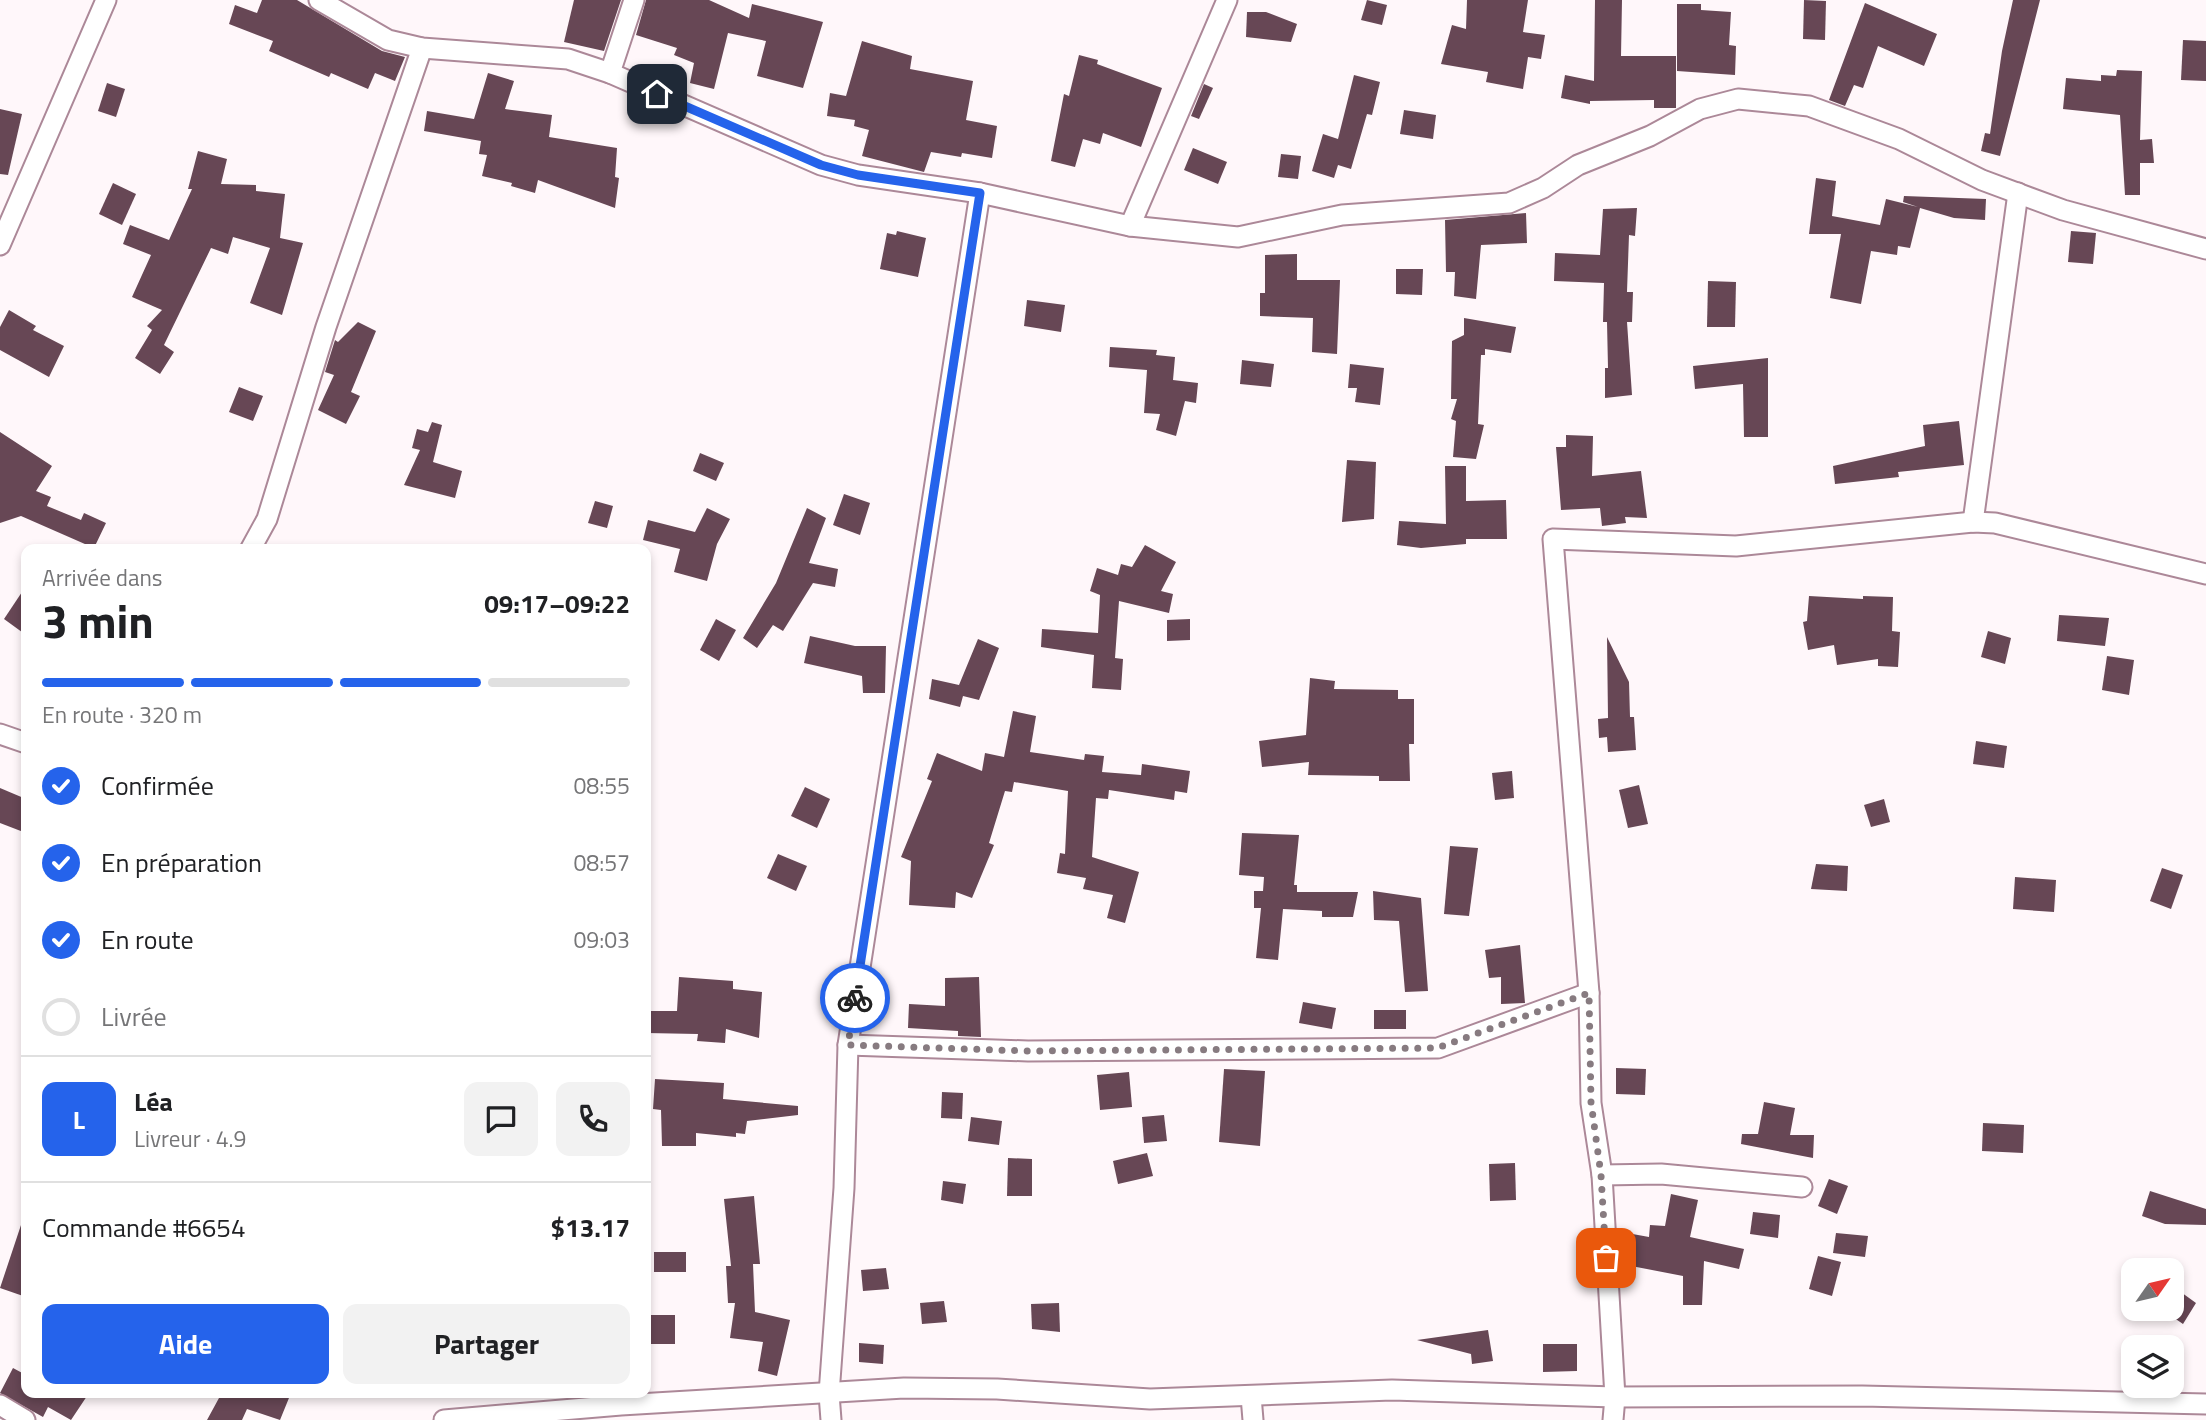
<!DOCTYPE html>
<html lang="fr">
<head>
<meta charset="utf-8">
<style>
  :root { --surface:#fff; --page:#f2f2f2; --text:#202124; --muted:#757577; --line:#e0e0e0; --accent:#2563eb }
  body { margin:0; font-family:"Titillium Web",sans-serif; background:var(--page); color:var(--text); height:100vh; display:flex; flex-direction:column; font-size:26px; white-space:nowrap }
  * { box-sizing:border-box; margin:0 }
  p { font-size:23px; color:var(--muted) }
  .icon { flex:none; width:38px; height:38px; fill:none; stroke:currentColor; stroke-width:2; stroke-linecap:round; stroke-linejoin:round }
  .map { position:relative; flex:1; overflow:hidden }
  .sheet { position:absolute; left:21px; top:544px; width:630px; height:854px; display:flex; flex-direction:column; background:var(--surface); border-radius:14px; box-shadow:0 4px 10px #0003 }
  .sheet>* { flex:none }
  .needle { width:46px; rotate:56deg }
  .buttons { position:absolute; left:2121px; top:1258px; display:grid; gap:14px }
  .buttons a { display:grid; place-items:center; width:63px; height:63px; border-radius:14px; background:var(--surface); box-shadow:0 4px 10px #0003; font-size:35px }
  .pin { position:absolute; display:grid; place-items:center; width:60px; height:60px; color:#fff; margin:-30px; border-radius:14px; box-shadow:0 4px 10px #0006 }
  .courier { position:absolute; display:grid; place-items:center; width:70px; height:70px; margin:-35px; border:5px solid #2563eb; border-radius:50%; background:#fff; color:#222; box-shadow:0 2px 9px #0007 }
  .overview em { font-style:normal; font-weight:700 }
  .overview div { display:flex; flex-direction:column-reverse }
  .overview { display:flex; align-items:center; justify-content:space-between; height:119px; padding:0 21px }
  h1 { font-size:46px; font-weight:700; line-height:52px }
  .bar { display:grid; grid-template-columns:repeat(4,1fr); gap:10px 7px; align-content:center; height:84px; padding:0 21px }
  .bar i { height:9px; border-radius:5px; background:var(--line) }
  .bar .selected { background:var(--accent) }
  .bar p { grid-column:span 4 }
  .line { display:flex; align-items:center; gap:18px; padding:0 21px; border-top:2px solid var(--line) }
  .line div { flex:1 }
  .round { display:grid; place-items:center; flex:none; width:74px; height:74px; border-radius:14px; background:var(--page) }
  ol { padding:0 21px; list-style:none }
  li { display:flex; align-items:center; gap:21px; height:77px }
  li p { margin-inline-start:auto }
  li .icon { padding:7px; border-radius:50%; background:var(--accent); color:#fff; stroke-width:4 }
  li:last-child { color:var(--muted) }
  li i { width:38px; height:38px; border:4px solid var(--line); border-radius:50% }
  .button { display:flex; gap:14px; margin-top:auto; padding:14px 21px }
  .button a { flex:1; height:80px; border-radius:14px; background:var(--accent); color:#fff; font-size:28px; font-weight:700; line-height:80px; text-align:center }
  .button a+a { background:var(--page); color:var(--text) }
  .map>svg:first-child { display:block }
  .building { fill:#674755 }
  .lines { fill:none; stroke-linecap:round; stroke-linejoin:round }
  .minor-casing { stroke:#ac8898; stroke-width:23 }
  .minor { stroke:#fff; stroke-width:19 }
  .done { stroke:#877b80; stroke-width:7; stroke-dasharray:0 12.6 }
  .route { stroke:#2563eb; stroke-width:9 }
</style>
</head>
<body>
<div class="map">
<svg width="2206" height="1420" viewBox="0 0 2206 1420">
  <rect width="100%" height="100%" fill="#fff7fa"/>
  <!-- building -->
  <g class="building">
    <path d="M262,0H297L382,51L405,57L395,81L375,73L368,89L331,73L329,77L269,51L273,41L229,24L235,5L257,13Z"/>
    <path d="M574,0H621L604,51L564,42Z"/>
    <path d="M646,0H709L749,18L752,4L823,22L803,88L757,76L766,41L728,33L714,89L690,83L694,63L674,55L677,48L636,35Z"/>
    <path d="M1367,0L1387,5L1382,25L1361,20Z"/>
    <path d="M1467,0H1528L1523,32L1545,35L1541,59L1528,57L1523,89L1486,82L1488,72L1441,64L1452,25L1466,29Z"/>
    <path d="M1595,0H1622L1621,56H1676V108H1654V100L1590,101V104L1561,98L1565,75L1594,81Z"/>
    <path d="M1804,0L1826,1L1825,40L1803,39Z"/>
    <path d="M2013,0H2040L2000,156L1981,151L1985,133L1990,134L2002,51Z"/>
    <path d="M1865,3L1937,34L1924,66L1878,46L1863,88L1854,85L1845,106L1829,100Z"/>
    <path d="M1677,4H1701V10L1731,12L1729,45L1736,46L1735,75L1677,71Z"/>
    <path d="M1247,12H1266L1297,24L1291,42L1246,37Z"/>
    <path d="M2183,40L2206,41V81L2181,80Z"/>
    <path d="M862,41L912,56L910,69L973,81L966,120L997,126L992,158L962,153L961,157L931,152L924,172L862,156L869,130L854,126L855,120L827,116L830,93L846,96Z"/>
    <path d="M1079,55L1098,60L1097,64L1162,88L1141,147L1103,133L1100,144L1083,139L1075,167L1051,161L1064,94L1069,96Z"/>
    <path d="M2117,70L2142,71L2140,140L2152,139L2154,163H2140V195H2125L2120,115L2063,109L2066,78L2101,81V75L2116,76Z"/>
    <path d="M488,73L514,81L505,109L552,115L549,137L617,148L615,177L619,178L615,208L538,180L535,193L511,186L512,183L482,176L487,155L479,154L481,141L424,131L427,111L474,119Z"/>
    <path d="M1354,75L1380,82L1372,115L1367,114L1351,169L1338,165L1334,178L1312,171L1323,134L1338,139Z"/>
    <path d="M107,83L125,89L116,117L98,111Z"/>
    <path d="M1204,84L1213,88L1199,119L1191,116Z"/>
    <path d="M0,109L22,114L8,175L0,174Z"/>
    <path d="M1404,110L1436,115L1433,139L1400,134Z"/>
    <path d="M1193,148L1227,162L1218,184L1184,170Z"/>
    <path d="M198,151L227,159L221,184L256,185V191L285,194L280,238L303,243L282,315L250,303L270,248L233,237L228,254L211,248L164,345L174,352L160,374L135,358L152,330L147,326L162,310L132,297L151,255L123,244L130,225L169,240L192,189H188Z"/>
    <path d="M1281,154L1301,156L1298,179L1278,177Z"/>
    <path d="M1816,178L1836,181L1832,216L1880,225L1886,199L1918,207L1903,202L1904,196L1986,199L1985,220L1954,218L1920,208L1910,248L1898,246L1897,255L1871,251L1861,304L1830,298L1841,234H1809Z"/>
    <path d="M113,183L136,194L122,225L99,214Z"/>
    <path d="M1637,208L1635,236L1629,235L1627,292H1633L1632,322H1627L1632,395L1605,398V368H1608L1607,322H1603L1604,283L1554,281L1555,253L1600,255L1603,209Z"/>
    <path d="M1526,213L1527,243L1481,245L1476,299L1454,296L1455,272H1446L1445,220Z"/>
    <path d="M897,231L926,238L918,277L880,269L887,233L896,235Z"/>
    <path d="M2071,231L2096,233L2093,264L2068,262Z"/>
    <path d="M1297,254V280H1340L1337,354L1312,352L1313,318L1260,316V293H1265V255Z"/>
    <path d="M1396,269H1423L1422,295L1396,294Z"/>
    <path d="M1708,281L1736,282L1735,327H1707Z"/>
    <path d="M1027,300L1065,305L1061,332L1024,326Z"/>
    <path d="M9,310L36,326L33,330L64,346L49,377L0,350V327Z"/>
    <path d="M1464,318L1516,327L1511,353L1485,349V355H1481L1478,424L1484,425L1476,459L1453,457L1456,421L1451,419L1457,399H1451L1452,341L1464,335Z"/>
    <path d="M358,322L376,331L351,392L360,396L346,424L318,410L334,375L325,372L335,340L338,342Z"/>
    <path d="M1110,347L1157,350L1156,355L1175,357L1173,380L1198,383L1196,403L1185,401L1176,436L1156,430L1160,414L1144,413L1147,370L1109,367Z"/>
    <path d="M1768,358V437H1744L1743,384L1695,389L1693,366Z"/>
    <path d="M1242,360L1274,364L1271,387L1240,384Z"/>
    <path d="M1350,364L1384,368L1380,405L1355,402L1357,388H1348Z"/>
    <path d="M239,387L263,396L253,421L229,412Z"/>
    <path d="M1959,421L1964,465L1898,472L1899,477L1835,484L1833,466L1925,446L1923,425Z"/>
    <path d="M432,422L442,425L433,462L462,471L455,498L404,485L420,450L412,448L417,429L428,432Z"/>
    <path d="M0,432L52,466L36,491L51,497L47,506L81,520L84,513L106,523L94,548L21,516L0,523Z"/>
    <path d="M1566,435L1593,436L1592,476L1641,471L1647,518L1625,517L1626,523L1602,526L1600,508L1561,510L1556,447H1566Z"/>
    <path d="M700,453L724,463L716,481L693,471Z"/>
    <path d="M1347,460L1376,462L1374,519L1342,522Z"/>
    <path d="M1445,466H1466V501L1506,500L1507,539H1466V544L1421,548L1397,545L1399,521L1446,524Z"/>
    <path d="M844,494L870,503L860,535L833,525Z"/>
    <path d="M595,501L613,506L607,528L588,523Z"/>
    <path d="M707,508L730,519L717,544L707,581L674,572L680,549L643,540L648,520L695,532Z"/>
    <path d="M807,508L826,518L809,563L838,569L835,587L813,583L783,631L773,625L757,648L743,638L776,583Z"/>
    <path d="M1145,545L1176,562L1161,591L1173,594L1169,613L1119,601L1115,658L1123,659L1121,690L1092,688L1094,655L1041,647L1042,629L1098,633L1100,595L1090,591L1097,568L1118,575L1121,564L1132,567Z"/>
    <path d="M26,586V635L4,619Z"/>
    <path d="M1809,596L1863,599V596L1893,597L1892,631L1900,632L1898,667L1878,666V659L1837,665L1834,645L1808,650L1803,622L1807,621Z"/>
    <path d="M2059,615L2109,618L2105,646L2057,641Z"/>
    <path d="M716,619L736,630L719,661L700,650Z"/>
    <path d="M1190,619V640L1167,641V620Z"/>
    <path d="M1988,631L2011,638L2005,664L1981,657Z"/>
    <path d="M810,636L855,646H886L885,693H863L862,676L804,663Z"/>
    <path d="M1607,637L1629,682L1630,717H1634L1636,750L1608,752L1607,737L1599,738L1598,719L1608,718Z"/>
    <path d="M978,639L999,648L979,700L963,696L960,707L929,699L932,679L959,685Z"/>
    <path d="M2107,656L2134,660L2129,695L2102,690Z"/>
    <path d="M1310,678L1335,681L1334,689L1398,690V699H1414V744H1409L1410,781H1379V776L1308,775L1309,762L1262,767L1259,741L1306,735Z"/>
    <path d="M1013,711L1036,716L1030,752L1084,760L1085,754L1104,756L1102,772L1141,775L1142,764L1190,771L1187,793L1175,791L1174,800L1109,790L1108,799L1096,798L1092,857L1139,872L1125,923L1107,918L1113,895L1083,889L1086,878L1057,873L1060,853L1065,854L1068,791L1014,782L1012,792L1005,791L989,843L994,845L972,898L956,892L955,908L909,905L911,861L901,857L932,781L927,779L937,753L982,771L985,753L1004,757Z"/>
    <path d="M1976,741L2007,746L2004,768L1973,764Z"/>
    <path d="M1512,771L1514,798L1495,800L1492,773Z"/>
    <path d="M1639,785L1648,824L1628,828L1619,790Z"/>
    <path d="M805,787L830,799L817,828L791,816Z"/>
    <path d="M0,788L26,799V833L0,823Z"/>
    <path d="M1884,799L1890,822L1871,827L1864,805Z"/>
    <path d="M1242,833L1299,835L1294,885H1297V892H1358L1353,917H1322V911L1283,909L1278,960L1256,958L1261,908H1254V891H1263L1264,877L1239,875Z"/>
    <path d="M1450,846L1478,848L1469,916L1444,914Z"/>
    <path d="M778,854L807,866L796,891L767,878Z"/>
    <path d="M1816,864L1848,866L1847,891L1811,889Z"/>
    <path d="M2162,868L2183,875L2171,909L2150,901Z"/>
    <path d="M2015,877L2056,880L2054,912L2013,909Z"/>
    <path d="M1373,891L1421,898L1428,991L1405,992L1399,921L1374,920Z"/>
    <path d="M1520,945L1525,1003L1501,1004V977L1489,978L1485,950Z"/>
    <path d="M679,977L733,981V989L762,992L759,1038L726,1029L725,1043L697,1041L698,1034L646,1033V1011H677Z"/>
    <path d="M979,977L981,1037L958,1036V1031L908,1028L909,1004L945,1006V978Z"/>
    <path d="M1303,1002L1336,1008L1332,1029L1299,1023Z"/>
    <rect x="1374" y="1010" width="32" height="19"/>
    <path d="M1616,1068L1646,1069L1645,1095L1616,1094Z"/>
    <path d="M1224,1069L1265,1071L1260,1146L1219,1142Z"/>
    <path d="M1129,1072L1132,1107L1100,1110L1097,1075Z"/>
    <path d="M655,1079L724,1083L723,1099L798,1106V1115L747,1121L745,1134L736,1133V1137L696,1133V1146H662L661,1110L653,1109Z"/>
    <path d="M942,1092L963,1093L962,1119L941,1118Z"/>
    <path d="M1764,1102L1795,1108L1790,1135H1814L1813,1158L1741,1144L1742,1134H1758Z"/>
    <path d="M1164,1115L1167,1141L1144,1143L1142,1117Z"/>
    <path d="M971,1117L1002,1121L999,1145L968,1141Z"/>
    <path d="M1983,1123L2024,1125L2023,1153L1982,1151Z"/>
    <path d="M1147,1153L1153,1176L1118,1184L1113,1161Z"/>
    <path d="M1008,1158L1032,1159V1196H1007Z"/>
    <path d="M1515,1163L1516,1200L1490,1201L1489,1164Z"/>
    <path d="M1829,1179L1848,1186L1837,1214L1818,1206Z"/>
    <path d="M943,1181L966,1184L963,1204L941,1200Z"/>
    <path d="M2150,1191L2206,1209V1225L2165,1224L2142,1216Z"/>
    <path d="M1671,1194L1698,1200L1690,1237L1744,1249L1739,1269L1704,1261L1702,1305H1683V1276L1621,1264L1627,1233L1649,1237L1650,1225L1665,1226Z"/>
    <path d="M754,1196L760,1264H753L755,1312L790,1320L777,1376L758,1371L763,1342L730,1338L735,1303H728L726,1266H731L724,1199Z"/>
    <path d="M1753,1212L1780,1215L1778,1238L1750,1234Z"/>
    <path d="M23,1219L26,1220V1297L0,1288Z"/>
    <path d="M1836,1233L1868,1236L1865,1257L1833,1253Z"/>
    <rect x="654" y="1252" width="32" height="20"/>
    <path d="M1818,1256L1841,1262L1832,1296L1809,1289Z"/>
    <path d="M886,1268L889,1289L863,1291L861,1270Z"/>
    <path d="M2178,1290L2196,1303L2183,1324L2164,1311L2172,1309V1299Z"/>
    <path d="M944,1301L947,1322L922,1324L920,1303Z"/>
    <path d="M1059,1303L1060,1332L1032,1329L1031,1304Z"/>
    <rect x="646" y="1315" width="29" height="29"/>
    <path d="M1488,1330L1493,1361L1472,1364L1471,1354L1417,1340Z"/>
    <path d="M859,1343L884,1345L883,1364L859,1362Z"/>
    <path d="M1543,1344H1577V1371L1543,1372Z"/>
    <path d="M13,1368L26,1375V1393H89L71,1420L48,1407L43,1417L0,1393Z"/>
    <path d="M208,1393H291L280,1420L247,1409L242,1420H207L219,1398Z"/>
  </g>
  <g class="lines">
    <defs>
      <g id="minor">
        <path d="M319,0L388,40L422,48L568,59L610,73L821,165L858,175L980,193L1130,226L1238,237L1342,215L1509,203L1543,188L1578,165L1650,136L1700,109L1738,99L1809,106L1899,139L1982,180L2063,210L2206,249"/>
        <path d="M610,73L634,0"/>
        <path d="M1130,226L1227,0"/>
        <path d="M0,245L106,0"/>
        <path d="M1973,522L2018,193"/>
        <path d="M250,550L267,519L326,327L422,48"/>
        <path d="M0,734L26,743"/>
        <path d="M848,1045L1028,1051L1438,1048L1589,993"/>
        <path d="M1602,1175L1661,1174L1802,1187"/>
        <path d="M1251,1396L1253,1420"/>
        <path d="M0,1405L25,1420"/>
        <path d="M444,1420L621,1405L904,1388L997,1389L1150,1399L1392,1390L1615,1397L1862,1396L2206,1404"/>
        <path d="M831,1420L829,1394L844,1188L848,1045L980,193"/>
        <path d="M1613,1420L1615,1397L1602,1175L1591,1103L1589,993L1553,539L1736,546L1973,522L1995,523L2206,574"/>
      </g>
    </defs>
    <!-- minor casing -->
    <use href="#minor" class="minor-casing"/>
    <!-- minor -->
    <use href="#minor" class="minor"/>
  </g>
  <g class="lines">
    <!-- done -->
    <path class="done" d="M855,998L848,1045L1027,1051L1437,1048L1589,993L1591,1102L1601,1175L1606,1258"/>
    <!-- route -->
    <path class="route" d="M657,94L821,165L858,175L980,193L855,998"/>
  </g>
</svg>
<div class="buttons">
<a><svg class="needle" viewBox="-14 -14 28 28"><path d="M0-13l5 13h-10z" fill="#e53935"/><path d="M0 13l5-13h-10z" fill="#757577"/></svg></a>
<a><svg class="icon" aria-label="layers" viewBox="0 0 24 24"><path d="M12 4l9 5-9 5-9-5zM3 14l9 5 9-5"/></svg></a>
</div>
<div class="pin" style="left:1606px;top:1258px;background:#ea580c"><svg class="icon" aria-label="bag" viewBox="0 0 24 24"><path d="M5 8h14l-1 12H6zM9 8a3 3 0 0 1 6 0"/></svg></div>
<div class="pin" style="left:657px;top:94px;background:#1f2937"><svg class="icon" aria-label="home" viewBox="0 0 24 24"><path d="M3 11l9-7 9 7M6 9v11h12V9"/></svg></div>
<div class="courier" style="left:855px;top:998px"><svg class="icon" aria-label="bike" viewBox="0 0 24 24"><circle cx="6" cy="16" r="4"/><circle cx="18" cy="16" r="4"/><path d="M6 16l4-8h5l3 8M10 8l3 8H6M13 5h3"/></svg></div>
<section class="sheet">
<div class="overview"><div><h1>3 min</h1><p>Arrivée dans</p></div><em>09:17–09:22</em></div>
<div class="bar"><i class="selected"></i><i class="selected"></i><i class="selected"></i><i></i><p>En route · 320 m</p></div>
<ol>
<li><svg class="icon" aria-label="check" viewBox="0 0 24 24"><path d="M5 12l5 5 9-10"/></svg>Confirmée<p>08:55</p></li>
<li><svg class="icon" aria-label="check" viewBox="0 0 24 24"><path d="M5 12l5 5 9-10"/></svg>En préparation<p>08:57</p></li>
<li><svg class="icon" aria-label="check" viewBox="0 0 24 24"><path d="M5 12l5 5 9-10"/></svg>En route<p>09:03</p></li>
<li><i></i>Livrée</li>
</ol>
<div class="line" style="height:126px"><b class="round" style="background:var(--accent);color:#fff">L</b><div><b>Léa</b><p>Livreur · 4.9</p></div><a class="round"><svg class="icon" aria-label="chat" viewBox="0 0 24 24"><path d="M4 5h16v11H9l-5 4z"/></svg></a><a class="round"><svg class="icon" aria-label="phone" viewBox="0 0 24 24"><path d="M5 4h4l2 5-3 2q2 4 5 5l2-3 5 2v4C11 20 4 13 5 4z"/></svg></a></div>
<div class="line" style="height:91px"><div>Commande #6654</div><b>$13.17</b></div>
<div class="button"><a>Aide</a><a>Partager</a></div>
</section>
</div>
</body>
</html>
